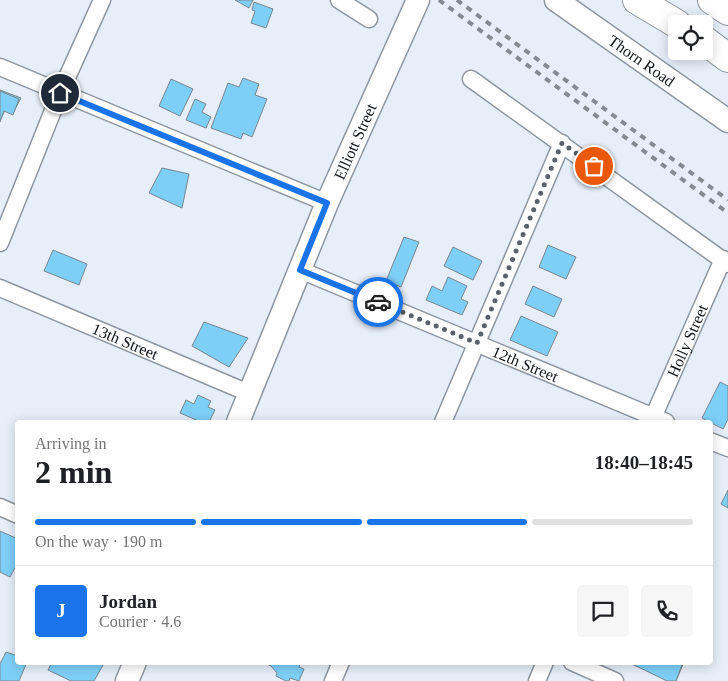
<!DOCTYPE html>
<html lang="en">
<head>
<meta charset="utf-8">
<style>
  :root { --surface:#fff; --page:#f6f6f6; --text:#202124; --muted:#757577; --line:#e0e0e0; --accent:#1a73e8 }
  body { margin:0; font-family:"Times New Roman",serif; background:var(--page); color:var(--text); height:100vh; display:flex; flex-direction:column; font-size:19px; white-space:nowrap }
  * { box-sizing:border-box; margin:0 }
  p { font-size:16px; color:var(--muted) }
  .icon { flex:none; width:28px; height:28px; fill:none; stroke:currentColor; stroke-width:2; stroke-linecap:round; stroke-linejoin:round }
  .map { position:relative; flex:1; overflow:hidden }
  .panel { position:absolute; left:15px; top:420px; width:698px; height:245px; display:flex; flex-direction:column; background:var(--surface); border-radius:5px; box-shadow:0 2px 12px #0003 }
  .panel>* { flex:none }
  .buttons { position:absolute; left:668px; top:15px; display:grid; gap:10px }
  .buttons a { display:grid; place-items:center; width:45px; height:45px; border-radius:5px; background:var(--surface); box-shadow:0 2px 12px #0003; font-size:25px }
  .pin { position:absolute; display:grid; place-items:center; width:42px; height:42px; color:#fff; margin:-21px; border:2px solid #fff; border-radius:50%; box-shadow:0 1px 5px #0007 }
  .courier { position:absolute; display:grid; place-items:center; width:50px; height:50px; margin:-25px; border:4px solid #1a73e8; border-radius:50%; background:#fff; color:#222; box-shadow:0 1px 6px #0007 }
  .overview em { font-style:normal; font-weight:600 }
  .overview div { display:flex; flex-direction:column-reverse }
  .overview { display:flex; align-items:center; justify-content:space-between; height:85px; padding:0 20px }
  h1 { font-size:32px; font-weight:600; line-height:38px }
  .bar { display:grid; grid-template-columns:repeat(4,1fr); gap:8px 5px; align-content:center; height:60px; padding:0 20px }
  .bar i { height:6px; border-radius:4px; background:var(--line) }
  .bar .on { background:var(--accent) }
  .bar p { grid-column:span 4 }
  .line { display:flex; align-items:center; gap:12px; padding:0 20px; border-top:1px solid var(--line) }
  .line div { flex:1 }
  .round { display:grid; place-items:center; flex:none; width:52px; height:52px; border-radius:5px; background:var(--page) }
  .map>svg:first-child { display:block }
  .building { fill:#7ecff8; stroke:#79868d }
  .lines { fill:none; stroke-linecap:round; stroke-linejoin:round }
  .minor-casing { stroke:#8e96a1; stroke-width:19 }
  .secondary-casing { stroke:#8e96a1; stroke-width:25 }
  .motorway-casing { stroke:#8e96a1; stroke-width:30 }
  .minor { stroke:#fff; stroke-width:16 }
  .secondary { stroke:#fff; stroke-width:22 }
  .motorway { stroke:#fff; stroke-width:28 }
  .rail { stroke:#848a92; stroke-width:4; stroke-dasharray:6 6; stroke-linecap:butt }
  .done { stroke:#5c6067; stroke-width:5; stroke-dasharray:0 9 }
  .route { stroke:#1a73e8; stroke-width:6 }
  .labels { text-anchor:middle; stroke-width:5; stroke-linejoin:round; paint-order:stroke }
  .street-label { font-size:16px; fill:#111418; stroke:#f9fbfd }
</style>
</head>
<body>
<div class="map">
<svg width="728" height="681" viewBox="0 0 728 681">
  <rect width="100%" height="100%" fill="#e6eefa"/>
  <!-- building -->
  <g class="building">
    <path d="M235,0H253L249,8Z"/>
    <path d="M254,2L273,9L266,28L251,23L255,11L252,10Z"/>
    <path d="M243,78L259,84L255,95L267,99L252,137L243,133L241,139L211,128L228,83L239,87Z"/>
    <path d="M171,79L193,89L180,116L159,106Z"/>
    <path d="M0,90L21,98L14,111L5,110L0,121Z"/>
    <path d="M0,91L19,99L13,115L4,111L0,122Z"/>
    <path d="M195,99L206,104L202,112L211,117L206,128L186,120Z"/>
    <path d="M162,168L189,174L182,208L149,193Z"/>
    <path d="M404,237L419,242L401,287L386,281Z"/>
    <path d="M548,245L576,257L566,279L539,267Z"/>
    <path d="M453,247L482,261L473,280L444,266Z"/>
    <path d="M53,250L87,264L79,285L44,271Z"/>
    <path d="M448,277L467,286L461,299L468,302L462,315L426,300L432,286L442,291Z"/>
    <path d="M533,286L562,299L554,317L525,304Z"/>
    <path d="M521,316L558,332L547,356L510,340Z"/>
    <path d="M204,322L248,338L229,367L192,346Z"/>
    <path d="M720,382L728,386V419L723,429L702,418Z"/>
    <path d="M198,395L211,401L208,407L215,410L209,422H201L180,413L186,400L194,404Z"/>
    <path d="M728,490V508L721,504Z"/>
    <path d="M0,531L18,539V562L10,577L0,572Z"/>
    <path d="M6,652L18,656V662H27L19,681H0V664Z"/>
    <path d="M52,662H97L103,665L94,681H71L48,670Z"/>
    <path d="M263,662H301L299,667L304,669L299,681L290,678L289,681H286L276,676L277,673L271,666Z"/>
    <path d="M627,662H684L676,681H671Z"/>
    <path d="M628,662H683L676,681H667Z"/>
  </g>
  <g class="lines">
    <defs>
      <g id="minor">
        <path d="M339,0L369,19"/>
        <path d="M0,67L327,203"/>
        <path d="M471,79L728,264"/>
        <path d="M0,243L60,93L102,0"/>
        <path id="s1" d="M300,270L666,422"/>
        <path id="s2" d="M0,288L251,394"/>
        <path d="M443,422L562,143"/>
        <path id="s3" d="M651,422L723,259"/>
        <path d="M710,441L728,448"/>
        <path d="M0,507L18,515"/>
        <path d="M572,662L615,681"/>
        <path d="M333,681L341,662"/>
        <path d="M537,681L545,662"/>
      </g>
      <g id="secondary">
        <path id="s4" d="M556,0L728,121"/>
        <path id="s5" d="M238,422L327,203L418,0"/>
        <path d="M127,681L135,662"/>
      </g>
      <g id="motorway">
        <path d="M637,0L677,24"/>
        <path d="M712,0L728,11"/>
        <path d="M704,40L728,58"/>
      </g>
    </defs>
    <!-- minor casing -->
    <use href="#minor" class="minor-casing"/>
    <!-- secondary casing -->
    <use href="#secondary" class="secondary-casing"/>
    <!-- motorway casing -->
    <use href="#motorway" class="motorway-casing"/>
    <!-- minor -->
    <use href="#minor" class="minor"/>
    <!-- secondary -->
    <use href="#secondary" class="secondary"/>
    <!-- motorway -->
    <use href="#motorway" class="motorway"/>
    <!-- rail -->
    <g class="rail">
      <path d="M439,0L728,213"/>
      <path d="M457,0L728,200"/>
    </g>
  </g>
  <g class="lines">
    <!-- done -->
    <path class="done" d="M378,302L477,343L562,143L594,166"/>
    <!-- route -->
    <path class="route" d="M60,93L327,203L300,270L378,302"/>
  </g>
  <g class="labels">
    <!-- street labels -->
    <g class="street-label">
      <text dy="6" stroke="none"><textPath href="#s4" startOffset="105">Thorn Road</textPath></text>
      <text dy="6" stroke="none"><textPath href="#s5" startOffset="304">Elliott Street</textPath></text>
      <text dy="6" stroke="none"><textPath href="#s2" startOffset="136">13th Street</textPath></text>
      <text dy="6" stroke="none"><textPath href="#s3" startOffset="89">Holly Street</textPath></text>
      <text dy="6" stroke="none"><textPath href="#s1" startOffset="244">12th Street</textPath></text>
    </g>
  </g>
</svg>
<div class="buttons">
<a><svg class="icon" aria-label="locate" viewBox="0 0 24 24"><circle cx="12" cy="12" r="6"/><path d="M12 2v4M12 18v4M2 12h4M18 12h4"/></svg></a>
</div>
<div class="pin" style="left:594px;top:166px;background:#ea580c"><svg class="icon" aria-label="bag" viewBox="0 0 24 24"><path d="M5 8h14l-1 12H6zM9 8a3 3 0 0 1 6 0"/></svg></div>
<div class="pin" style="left:60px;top:93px;background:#1f2937"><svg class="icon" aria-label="home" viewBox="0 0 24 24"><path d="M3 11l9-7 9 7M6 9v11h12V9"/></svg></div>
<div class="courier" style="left:378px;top:302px"><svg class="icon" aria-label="car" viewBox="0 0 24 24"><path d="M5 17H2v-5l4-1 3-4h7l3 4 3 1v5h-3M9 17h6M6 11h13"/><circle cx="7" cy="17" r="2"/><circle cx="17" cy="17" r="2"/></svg></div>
<section class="panel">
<div class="overview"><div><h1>2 min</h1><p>Arriving in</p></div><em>18:40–18:45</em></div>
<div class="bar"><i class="on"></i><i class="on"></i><i class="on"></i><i></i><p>On the way · 190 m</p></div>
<div class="line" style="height:90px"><b class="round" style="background:var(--accent);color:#fff">J</b><div><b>Jordan</b><p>Courier · 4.6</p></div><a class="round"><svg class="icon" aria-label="chat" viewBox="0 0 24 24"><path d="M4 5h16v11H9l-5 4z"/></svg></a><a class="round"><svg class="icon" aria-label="phone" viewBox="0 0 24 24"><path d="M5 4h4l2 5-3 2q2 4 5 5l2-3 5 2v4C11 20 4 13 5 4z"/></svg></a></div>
</section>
</div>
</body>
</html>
